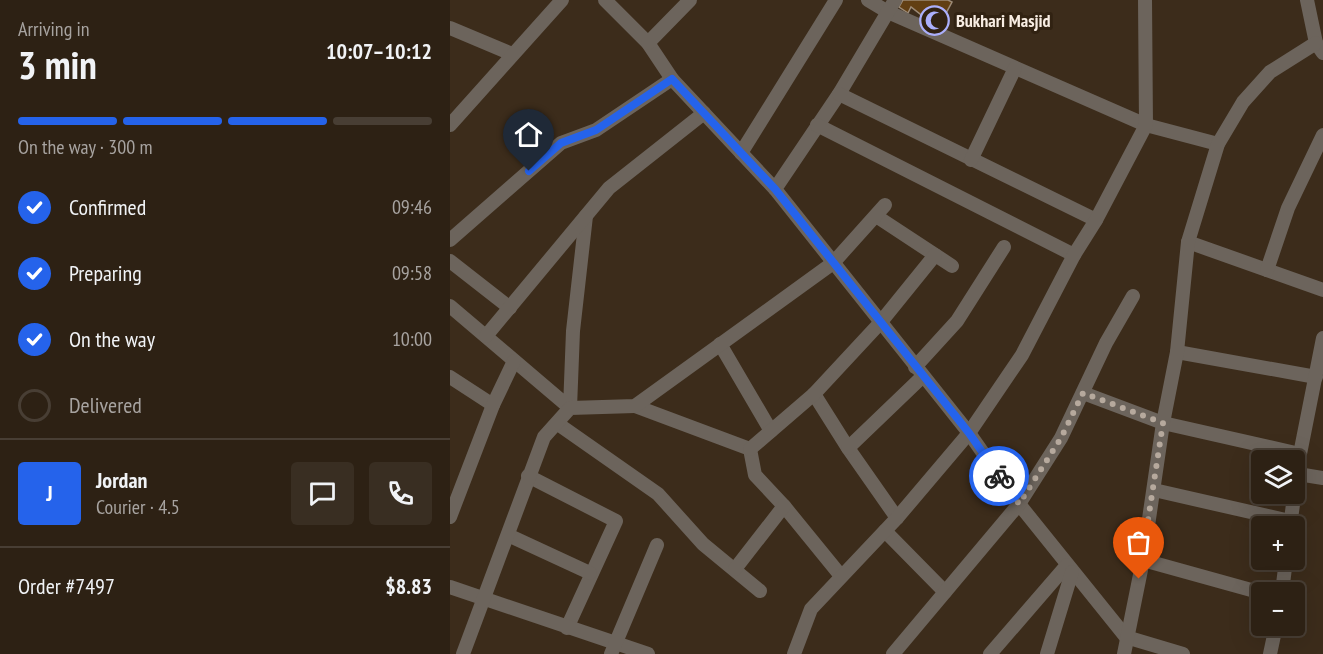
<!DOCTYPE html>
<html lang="en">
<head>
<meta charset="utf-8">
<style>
  :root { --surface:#2d2114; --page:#392e22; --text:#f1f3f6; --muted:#a7a3a0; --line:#483e34; --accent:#2563eb }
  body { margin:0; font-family:"PT Sans Narrow",sans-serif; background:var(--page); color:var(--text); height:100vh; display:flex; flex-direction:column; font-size:22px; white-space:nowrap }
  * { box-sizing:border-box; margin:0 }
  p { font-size:20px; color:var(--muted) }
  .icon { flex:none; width:33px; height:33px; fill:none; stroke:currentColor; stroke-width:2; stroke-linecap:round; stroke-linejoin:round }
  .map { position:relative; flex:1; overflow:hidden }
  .sheet { display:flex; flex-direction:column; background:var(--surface); width:450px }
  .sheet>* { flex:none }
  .tools { position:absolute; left:801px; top:450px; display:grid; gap:12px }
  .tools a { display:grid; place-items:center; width:54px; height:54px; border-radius:6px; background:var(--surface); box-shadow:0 6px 24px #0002,0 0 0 2px var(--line); font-size:30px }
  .pin { position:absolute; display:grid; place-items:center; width:51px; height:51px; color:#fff; margin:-62px -26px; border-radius:50% 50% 50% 0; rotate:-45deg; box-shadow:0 0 6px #0007 }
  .pin .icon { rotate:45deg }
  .courier { position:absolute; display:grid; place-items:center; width:60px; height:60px; margin:-30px; border:4px solid #2563eb; border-radius:50%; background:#fff; color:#222; box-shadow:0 2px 8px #0007 }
  .headline em { font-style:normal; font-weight:600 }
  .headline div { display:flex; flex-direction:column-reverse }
  .headline { display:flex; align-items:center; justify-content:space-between; height:102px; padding:0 18px }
  h1 { font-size:39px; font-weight:600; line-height:45px }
  .bar { display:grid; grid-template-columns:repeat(4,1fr); gap:9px 6px; align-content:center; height:72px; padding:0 18px }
  .bar i { height:8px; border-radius:4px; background:var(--line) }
  .bar .selected { background:var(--accent) }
  .bar p { grid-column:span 4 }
  .line { display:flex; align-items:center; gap:15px; padding:0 18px; border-top:2px solid var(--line) }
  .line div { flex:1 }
  .round { display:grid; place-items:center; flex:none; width:63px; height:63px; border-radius:6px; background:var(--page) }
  ol { padding:0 18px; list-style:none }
  li { display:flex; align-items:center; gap:18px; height:66px }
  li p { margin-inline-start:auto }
  li .icon { padding:6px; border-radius:50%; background:var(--accent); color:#fff; stroke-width:4 }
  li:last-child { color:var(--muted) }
  li i { width:33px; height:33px; border:3px solid var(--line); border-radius:50% }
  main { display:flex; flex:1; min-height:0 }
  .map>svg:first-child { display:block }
  .building { fill:#623f13; stroke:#9c8a76; stroke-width:1.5 }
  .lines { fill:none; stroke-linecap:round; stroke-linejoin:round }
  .minor { stroke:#6c645c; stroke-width:14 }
  .done { stroke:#b6a99d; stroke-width:6; stroke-dasharray:0 10.8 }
  .route { stroke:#2563eb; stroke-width:8 }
  .labels { text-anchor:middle; stroke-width:6; stroke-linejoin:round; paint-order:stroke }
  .poi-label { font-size:18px; font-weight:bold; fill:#f8ede3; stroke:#312212; text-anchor:start }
</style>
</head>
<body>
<main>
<section class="sheet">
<div class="headline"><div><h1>3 min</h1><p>Arriving in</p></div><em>10:07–10:12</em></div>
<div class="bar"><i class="selected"></i><i class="selected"></i><i class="selected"></i><i></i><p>On the way · 300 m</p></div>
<ol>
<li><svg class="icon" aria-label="check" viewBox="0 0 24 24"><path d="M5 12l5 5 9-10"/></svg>Confirmed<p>09:46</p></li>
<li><svg class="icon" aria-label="check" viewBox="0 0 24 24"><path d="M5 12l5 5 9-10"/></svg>Preparing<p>09:58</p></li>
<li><svg class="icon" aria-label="check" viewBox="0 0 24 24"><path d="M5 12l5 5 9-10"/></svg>On the way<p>10:00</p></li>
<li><i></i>Delivered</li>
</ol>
<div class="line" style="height:108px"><b class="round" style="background:var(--accent);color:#fff">J</b><div><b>Jordan</b><p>Courier · 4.5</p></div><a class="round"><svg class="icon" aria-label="chat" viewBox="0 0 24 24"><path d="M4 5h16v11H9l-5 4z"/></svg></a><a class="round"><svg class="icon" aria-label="phone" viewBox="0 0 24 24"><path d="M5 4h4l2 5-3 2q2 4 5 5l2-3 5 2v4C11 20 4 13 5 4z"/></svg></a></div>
<div class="line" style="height:78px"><div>Order #7497</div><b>$8.83</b></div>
</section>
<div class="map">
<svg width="873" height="654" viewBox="0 0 873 654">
  <rect width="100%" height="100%" fill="#3c2c1b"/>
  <!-- building -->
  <path class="building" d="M453,0H498L502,2L488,28L461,7L458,13L449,7Z"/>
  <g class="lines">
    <!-- minor -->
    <g class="minor">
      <path d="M155,0L198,43L222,79L325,189"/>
      <path d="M418,0L438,12L696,125L768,144"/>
      <path d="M445,0L389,94L325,189L519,433L569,504L676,637L733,654"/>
      <path d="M857,0L866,43L873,53"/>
      <path d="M0,28L62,54"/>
      <path d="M198,43L240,0"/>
      <path d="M389,94L646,220"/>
      <path d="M0,125L112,0"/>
      <path d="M367,125L624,255"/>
      <path d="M291,153L386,0"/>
      <path d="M521,160L565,68"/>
      <path d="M426,216L502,266"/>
      <path d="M0,240L111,143L146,130L222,79"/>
      <path d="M738,242L873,290"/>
      <path d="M0,261L60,308"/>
      <path d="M817,270L838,208L873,135"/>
      <path d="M0,306L120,408L123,331L136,216"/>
      <path d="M36,336L159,188L254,113"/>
      <path d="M270,344L321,431"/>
      <path d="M727,352L866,377"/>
      <path d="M465,367L507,321L554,247"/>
      <path d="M0,377L43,405"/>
      <path d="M633,393L713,423L850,454"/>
      <path d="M364,394L398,448L447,518"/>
      <path d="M185,406L300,449L305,475L334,506L391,576"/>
      <path d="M108,424L208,494L253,544L310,591"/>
      <path d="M398,448L472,377"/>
      <path d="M300,449L364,394L430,323L485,255"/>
      <path d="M848,474L873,478"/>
      <path d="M78,476L166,521L117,628"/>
      <path d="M704,490L840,521"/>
      <path d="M0,517L43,405L64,361"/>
      <path d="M840,526L850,454L873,338"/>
      <path d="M435,531L495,592"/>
      <path d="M58,535L140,573"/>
      <path d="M693,560L812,593"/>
      <path d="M285,569L334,506"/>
      <path d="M0,587L198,654"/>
      <path d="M832,592L836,560"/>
      <path d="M13,654L94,437L120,408L185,406L383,263L435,205"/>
      <path d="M161,654L207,545"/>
      <path d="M344,654L361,609L447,518L519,433L572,355L624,255L646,220L696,125L695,0"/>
      <path d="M443,654L569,504L611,438L656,343L683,296"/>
      <path d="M540,654L617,565"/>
      <path d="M597,654L622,572"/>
      <path d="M674,654L693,560L713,423L727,352L738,242L768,144L793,102L820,72L866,43"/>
      <path d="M820,654L826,626"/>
    </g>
  </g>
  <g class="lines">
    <!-- done -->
    <path class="done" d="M549,476L569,504L611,438L633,393L713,423L689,579"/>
    <!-- route -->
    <path class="route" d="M79,171L111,143L146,130L222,79L325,189L519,433L549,476"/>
  </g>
  <!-- icons -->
  <defs>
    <symbol id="mosque-ring" viewBox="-11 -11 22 22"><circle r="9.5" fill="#312212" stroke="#abaffb" stroke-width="1.5"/><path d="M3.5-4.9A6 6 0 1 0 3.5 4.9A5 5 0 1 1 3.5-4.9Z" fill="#abaffb"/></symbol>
  </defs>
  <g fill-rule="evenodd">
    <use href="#mosque-ring" x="468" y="4" width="33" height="33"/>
  </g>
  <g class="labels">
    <!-- poi labels -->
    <g class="poi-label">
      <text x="506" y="27">Bukhari Masjid</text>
    </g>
  </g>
</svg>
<div class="tools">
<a><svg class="icon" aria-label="layers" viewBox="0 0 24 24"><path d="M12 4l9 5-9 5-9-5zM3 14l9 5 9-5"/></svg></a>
<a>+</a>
<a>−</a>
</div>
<div class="pin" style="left:689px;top:579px;background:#ea580c"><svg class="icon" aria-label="bag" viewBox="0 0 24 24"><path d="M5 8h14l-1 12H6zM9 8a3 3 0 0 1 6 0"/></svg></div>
<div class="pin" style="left:79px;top:171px;background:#1f2937"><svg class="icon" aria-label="home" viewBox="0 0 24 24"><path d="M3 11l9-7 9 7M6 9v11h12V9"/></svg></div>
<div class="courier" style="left:549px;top:476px"><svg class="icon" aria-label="bike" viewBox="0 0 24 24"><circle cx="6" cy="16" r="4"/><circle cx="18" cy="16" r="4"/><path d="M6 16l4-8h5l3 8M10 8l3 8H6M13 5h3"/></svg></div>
</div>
</main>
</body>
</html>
